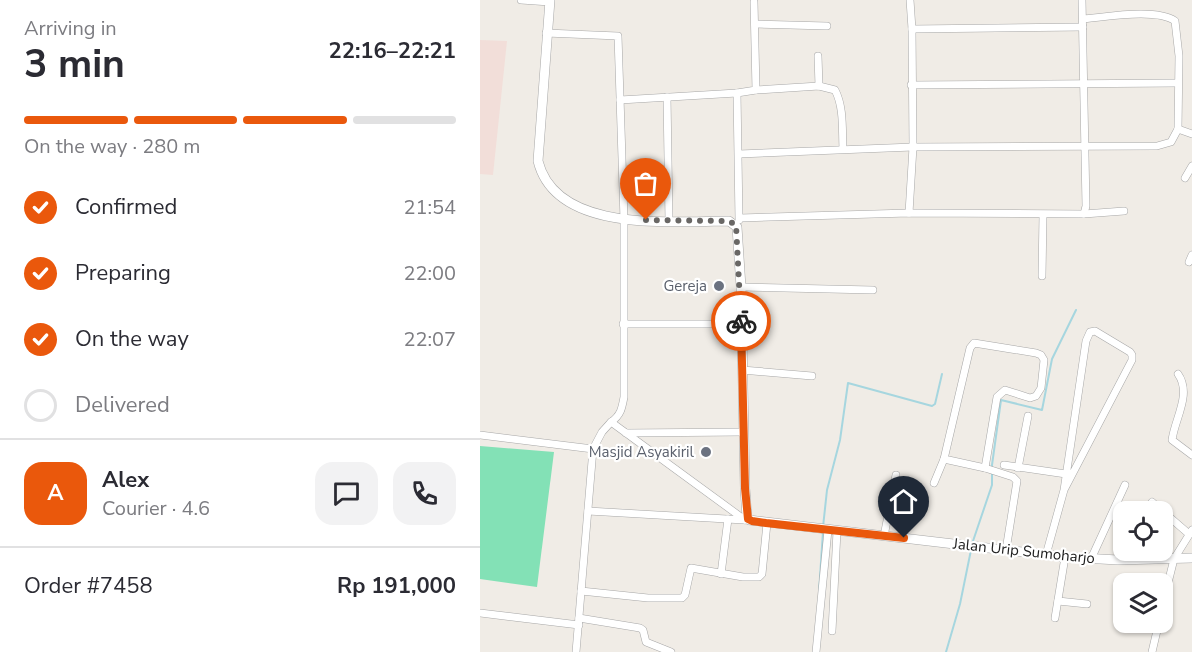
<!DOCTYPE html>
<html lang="en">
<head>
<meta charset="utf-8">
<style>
  :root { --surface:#fff; --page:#f2f2f3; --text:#2b2b33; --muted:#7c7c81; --line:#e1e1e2; --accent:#ea580c }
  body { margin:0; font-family:"Nunito Sans",sans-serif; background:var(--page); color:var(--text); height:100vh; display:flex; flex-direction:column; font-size:22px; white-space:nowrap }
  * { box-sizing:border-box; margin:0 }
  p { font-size:20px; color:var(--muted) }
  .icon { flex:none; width:33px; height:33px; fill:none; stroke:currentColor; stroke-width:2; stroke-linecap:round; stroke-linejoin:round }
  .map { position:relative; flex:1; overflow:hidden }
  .side { display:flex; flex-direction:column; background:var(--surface); width:480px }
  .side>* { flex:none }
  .tools { position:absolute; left:633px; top:501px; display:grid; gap:12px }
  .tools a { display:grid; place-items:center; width:60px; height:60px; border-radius:12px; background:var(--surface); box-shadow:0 2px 4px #0004; font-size:30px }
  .pin { position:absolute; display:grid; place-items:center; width:51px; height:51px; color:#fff; margin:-62px -26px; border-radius:50% 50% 50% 0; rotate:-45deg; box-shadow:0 0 6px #0007 }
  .pin .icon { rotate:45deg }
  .courier { position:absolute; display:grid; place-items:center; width:60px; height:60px; margin:-30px; border:4px solid #ea580c; border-radius:50%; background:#fff; color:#222; box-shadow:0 2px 8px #0007 }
  .summary em { font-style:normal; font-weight:700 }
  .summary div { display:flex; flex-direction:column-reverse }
  .summary { display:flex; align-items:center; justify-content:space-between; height:102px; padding:0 24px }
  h1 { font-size:39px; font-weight:700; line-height:45px }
  .bar { display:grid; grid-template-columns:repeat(4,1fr); gap:9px 6px; align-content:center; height:72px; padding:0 24px }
  .bar i { height:8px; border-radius:4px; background:var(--line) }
  .bar .active { background:var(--accent) }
  .bar p { grid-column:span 4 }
  .line { display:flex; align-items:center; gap:15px; padding:0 24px; border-top:2px solid var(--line) }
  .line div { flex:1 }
  .round { display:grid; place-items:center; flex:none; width:63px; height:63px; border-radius:18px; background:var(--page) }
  ol { padding:0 24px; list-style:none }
  li { display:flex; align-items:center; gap:18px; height:66px }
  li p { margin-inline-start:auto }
  li .icon { padding:6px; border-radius:50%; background:var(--accent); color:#fff; stroke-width:4 }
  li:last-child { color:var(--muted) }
  li i { width:33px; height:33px; border:3px solid var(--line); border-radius:50% }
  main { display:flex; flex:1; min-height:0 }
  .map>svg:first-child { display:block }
  .military { fill:#f2ded9 }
  .pitch { fill:#83e1b6 }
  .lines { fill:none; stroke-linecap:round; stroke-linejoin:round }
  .stream { stroke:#a6d6df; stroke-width:2 }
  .minor-casing { stroke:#a7a7a7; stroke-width:8 }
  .tertiary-casing { stroke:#a7a7a7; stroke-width:10 }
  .minor { stroke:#fff; stroke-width:7 }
  .tertiary { stroke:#fff; stroke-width:9 }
  .done { stroke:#696765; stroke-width:6; stroke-dasharray:0 10.8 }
  .route { stroke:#ea580c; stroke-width:8 }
  .worship-dot { fill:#6b7280; stroke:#fff; stroke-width:2 }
  .labels { text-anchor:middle; stroke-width:4.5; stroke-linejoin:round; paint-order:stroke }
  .worship-label { font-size:15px; fill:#5b616d; stroke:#fff; text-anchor:end }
  .street-label { font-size:15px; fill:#202020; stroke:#fff }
</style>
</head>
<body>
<main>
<section class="side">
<div class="summary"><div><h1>3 min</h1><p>Arriving in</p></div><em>22:16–22:21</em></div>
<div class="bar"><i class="active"></i><i class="active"></i><i class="active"></i><i></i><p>On the way · 280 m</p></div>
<ol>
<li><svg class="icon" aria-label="check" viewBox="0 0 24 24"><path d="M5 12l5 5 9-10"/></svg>Confirmed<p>21:54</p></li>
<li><svg class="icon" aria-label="check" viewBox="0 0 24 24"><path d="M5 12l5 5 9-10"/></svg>Preparing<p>22:00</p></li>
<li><svg class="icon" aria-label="check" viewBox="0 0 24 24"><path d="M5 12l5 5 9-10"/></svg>On the way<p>22:07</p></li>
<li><i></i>Delivered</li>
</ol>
<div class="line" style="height:108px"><b class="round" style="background:var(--accent);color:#fff">A</b><div><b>Alex</b><p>Courier · 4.6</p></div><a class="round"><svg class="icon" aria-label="chat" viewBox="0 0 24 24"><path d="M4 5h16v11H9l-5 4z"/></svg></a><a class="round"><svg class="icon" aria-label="phone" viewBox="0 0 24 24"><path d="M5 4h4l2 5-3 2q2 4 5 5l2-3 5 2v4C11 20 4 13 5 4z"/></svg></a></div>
<div class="line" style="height:78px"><div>Order #7458</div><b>Rp 191,000</b></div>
</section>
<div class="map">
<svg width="712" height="652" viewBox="0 0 712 652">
  <rect width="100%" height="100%" fill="#f0ece6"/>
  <!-- military -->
  <path class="military" d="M0,40L27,41L13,175L0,174Z"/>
  <!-- pitch -->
  <path class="pitch" d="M0,446L74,452L57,587L0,579Z"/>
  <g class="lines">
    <!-- stream -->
    <g class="stream">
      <path d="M343,527L347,490L360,440L368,383L452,406L455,404L462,374"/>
      <path d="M492,544L512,485V465L521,400L562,410L572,359L596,310"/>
      <path d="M339,592L343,532"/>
      <path d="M466,652L480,604L491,550"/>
    </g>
    <defs>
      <g id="minor">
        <path d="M41,0L70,2"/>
        <path d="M603,19C627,17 676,8 695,21L699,56L698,129"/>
        <path d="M275,24L347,26"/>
        <path d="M432,29L603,27"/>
        <path d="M66,33L138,36L144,220V397C142,408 141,415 131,422"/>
        <path d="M338,56L339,86"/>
        <path d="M431,85L698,83"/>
        <path d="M276,90L339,86L355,90C364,107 362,130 363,148"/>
        <path d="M257,93L276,90L274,2"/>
        <path d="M187,97L189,221"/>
        <path d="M140,100L257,93L259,220"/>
        <path d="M259,154L433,147L677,146L691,142L698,129L712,134"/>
        <path d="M705,178L712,166"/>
        <path d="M429,213L433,147L432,29L430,0"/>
        <path d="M604,214L644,211"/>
        <path d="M260,218L429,213L604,214L606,206L602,0"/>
        <path d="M709,262L712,255"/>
        <path d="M562,276L563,215"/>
        <path d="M261,287L393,290"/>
        <path d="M143,324H261"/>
        <path d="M494,343L556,353L561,355L564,360L561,388L556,396L550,398L525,390L517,397L505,468L464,459L490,348Z"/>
        <path d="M262,370L332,376"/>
        <path d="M698,374C712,394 695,418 692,440L712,455"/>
        <path d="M146,433L263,432"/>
        <path d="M0,435L113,449"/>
        <path d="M524,465L586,474"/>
        <path d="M505,468L533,477L537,481L526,550"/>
        <path d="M538,468L548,416"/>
        <path d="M454,483L464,459"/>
        <path d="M672,502L709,534"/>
        <path d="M108,511L264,520"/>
        <path d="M404,536L416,475"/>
        <path d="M566,555L584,490L606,341L610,332L615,331L650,352L652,355V360L584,490"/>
        <path d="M611,559L645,485"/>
        <path d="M241,574L248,519"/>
        <path d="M101,591L168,598H202L205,595L211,568L263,577H279L282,574L287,523"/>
        <path d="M578,601L607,604"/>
        <path d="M682,607L694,559L712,530"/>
        <path d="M0,613L99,625"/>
        <path d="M99,618L160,628L163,630L166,642L191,652"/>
        <path d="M575,618L585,557"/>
        <path d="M352,631L357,531"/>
        <path d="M96,652L113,449L122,432L131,422L265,520"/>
        <path d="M336,652L348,530"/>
        <path d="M672,652L679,622"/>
      </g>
      <path id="tertiary" d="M70,0L58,161C76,234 193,221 249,221L257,227L261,287L265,488L267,517L269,520L585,557L638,560L712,558"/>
    </defs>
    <!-- minor casing -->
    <use href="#minor" class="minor-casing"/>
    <!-- tertiary casing -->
    <use href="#tertiary" class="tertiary-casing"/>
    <!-- minor -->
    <use href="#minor" class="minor"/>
    <!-- tertiary -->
    <use href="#tertiary" class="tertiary"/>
  </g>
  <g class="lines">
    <!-- done -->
    <path class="done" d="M166,220L249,221L256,225L261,321"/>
    <!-- route -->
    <path class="route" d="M261,321L265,488L268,519L272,521L286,523L424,538"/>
  </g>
  <!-- markers -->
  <g class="worship-dot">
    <circle cx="239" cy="286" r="6"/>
    <circle cx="226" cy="452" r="6"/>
  </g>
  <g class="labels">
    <!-- worship labels -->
    <g class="worship-label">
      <text x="227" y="291">Gereja</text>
      <text x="214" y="457">Masjid Asyakiril</text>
    </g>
    <!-- street labels -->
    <g class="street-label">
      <text transform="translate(544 551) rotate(6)" y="5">Jalan Urip Sumoharjo</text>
    </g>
  </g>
</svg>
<div class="tools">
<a><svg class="icon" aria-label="locate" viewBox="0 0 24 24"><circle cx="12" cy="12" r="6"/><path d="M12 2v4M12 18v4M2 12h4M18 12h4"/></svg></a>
<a><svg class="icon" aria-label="layers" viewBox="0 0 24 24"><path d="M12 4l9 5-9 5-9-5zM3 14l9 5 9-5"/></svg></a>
</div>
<div class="pin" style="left:166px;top:220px;background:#ea580c"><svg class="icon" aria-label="bag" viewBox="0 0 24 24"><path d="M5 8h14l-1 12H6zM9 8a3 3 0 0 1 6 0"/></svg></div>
<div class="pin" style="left:424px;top:538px;background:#1f2937"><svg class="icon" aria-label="home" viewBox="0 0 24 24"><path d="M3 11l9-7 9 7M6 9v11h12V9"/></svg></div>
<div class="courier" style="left:261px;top:321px"><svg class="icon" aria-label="bike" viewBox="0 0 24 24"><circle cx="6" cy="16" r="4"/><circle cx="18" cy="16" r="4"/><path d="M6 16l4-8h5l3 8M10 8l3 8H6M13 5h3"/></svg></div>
</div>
</main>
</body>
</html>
